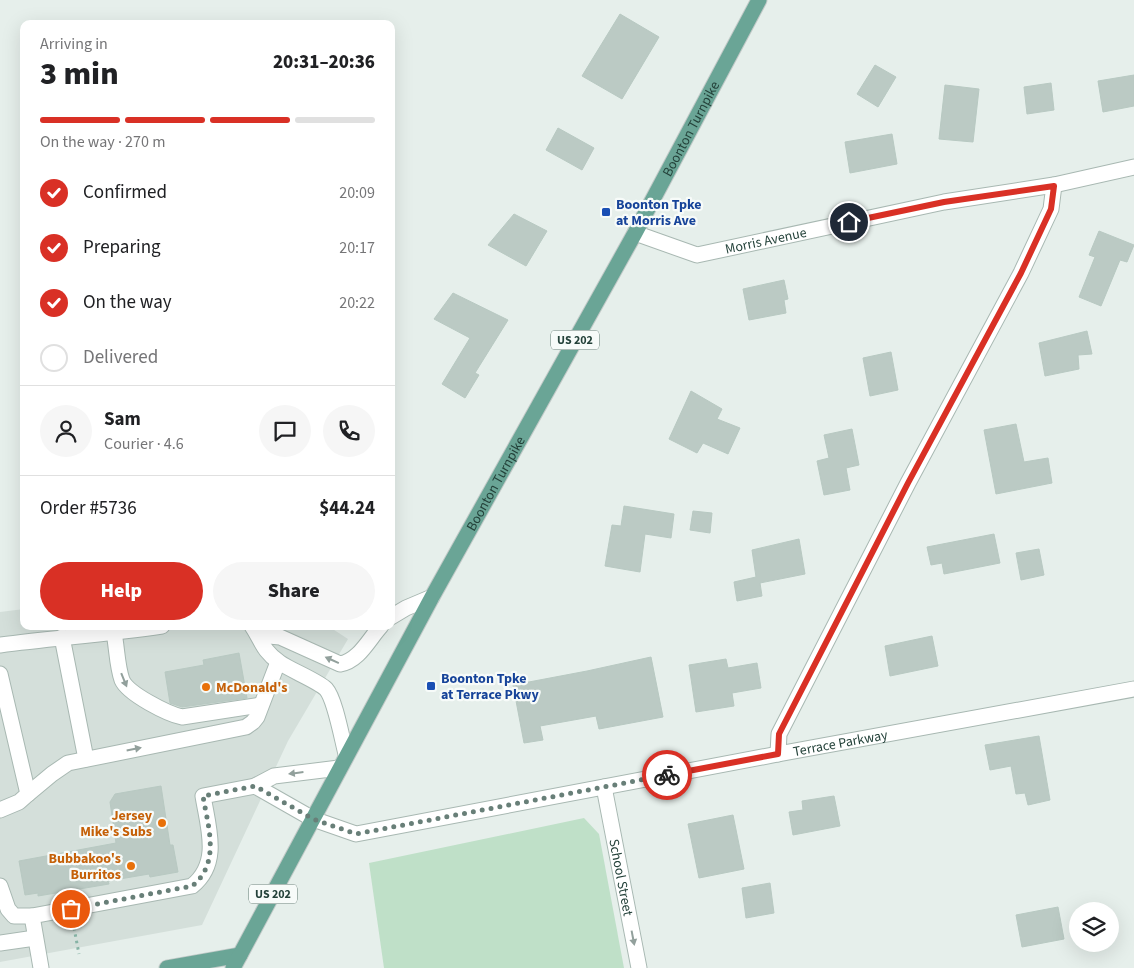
<!DOCTYPE html>
<html lang="en">
<head>
<meta charset="utf-8">
<style>
  :root { --surface:#fff; --page:#f6f6f6; --text:#202124; --muted:#757577; --line:#e0e0e0; --accent:#d93025 }
  body { margin:0; font-family:"Source Sans 3",sans-serif; background:var(--page); color:var(--text); height:100vh; display:flex; flex-direction:column; font-size:19px; white-space:nowrap }
  * { box-sizing:border-box; margin:0 }
  p { font-size:16px; color:var(--muted) }
  .icon { flex:none; width:28px; height:28px; fill:none; stroke:currentColor; stroke-width:2; stroke-linecap:round; stroke-linejoin:round }
  .map { position:relative; flex:1; overflow:hidden }
  .details { position:absolute; left:20px; top:20px; width:375px; height:610px; display:flex; flex-direction:column; background:var(--surface); border-radius:10px; box-shadow:0 5px 20px #0002 }
  .details>* { flex:none }
  .tools { position:absolute; left:1069px; top:902px; display:grid; gap:10px }
  .tools a { display:grid; place-items:center; width:50px; height:50px; border-radius:50%; background:var(--surface); box-shadow:0 5px 20px #0002; font-size:25px }
  .pin { position:absolute; display:grid; place-items:center; width:42px; height:42px; color:#fff; margin:-21px; border:2px solid #fff; border-radius:50%; box-shadow:0 1px 5px #0007 }
  .courier { position:absolute; display:grid; place-items:center; width:50px; height:50px; margin:-25px; border:4px solid #d93025; border-radius:50%; background:#fff; color:#222; box-shadow:0 1px 6px #0007 }
  .head em { font-style:normal; font-weight:800 }
  .head div { display:flex; flex-direction:column-reverse }
  .head { display:flex; align-items:center; justify-content:space-between; height:85px; padding:0 20px }
  h1 { font-size:32px; font-weight:800; line-height:38px }
  .bar { display:grid; grid-template-columns:repeat(4,1fr); gap:8px 5px; align-content:center; height:60px; padding:0 20px }
  .bar i { height:6px; border-radius:4px; background:var(--line) }
  .bar .current { background:var(--accent) }
  .bar p { grid-column:span 4 }
  .line { display:flex; align-items:center; gap:12px; padding:0 20px; border-top:1px solid var(--line) }
  .line div { flex:1 }
  .round { display:grid; place-items:center; flex:none; width:52px; height:52px; border-radius:26px; background:var(--page) }
  ol { padding:0 20px; list-style:none }
  li { display:flex; align-items:center; gap:15px; height:55px }
  li p { margin-inline-start:auto }
  li .icon { padding:5px; border-radius:50%; background:var(--accent); color:#fff; stroke-width:4 }
  li:last-child { color:var(--muted) }
  li i { width:28px; height:28px; border:2px solid var(--line); border-radius:50% }
  .cta { display:flex; gap:10px; margin-top:auto; padding:10px 20px }
  .cta a { flex:1; height:58px; border-radius:30px; background:var(--accent); color:#fff; font-size:20px; font-weight:800; line-height:58px; text-align:center }
  .cta a+a { background:var(--page); color:var(--text) }
  .map>svg:first-child { display:block }
  .built { fill:#d4dfda }
  .green { fill:#bfe0c8 }
  .building { fill:#bbcac4; stroke:#b8c9c2 }
  .lines { fill:none; stroke-linecap:round; stroke-linejoin:round }
  .minor-casing { stroke:#a8b8b2; stroke-width:17 }
  .major-casing { stroke:#c2cac8; stroke-width:17 }
  .path { stroke:#86b3a5; stroke-width:3; stroke-dasharray:2.5 4; stroke-linecap:butt }
  .minor { stroke:#fff; stroke-width:15 }
  .major { stroke:#6aa596; stroke-width:15 }
  .oneway { fill:#92a09c }
  .done { stroke:#687f78; stroke-width:5; stroke-dasharray:0 9 }
  .route { stroke:#d93025; stroke-width:6 }
  .transit-dot { fill:#1a4fb4; stroke:#f7fbf9; stroke-width:2 }
  .food-dot { fill:#e8710a; stroke:#f7fbf9; stroke-width:2 }
  .labels { text-anchor:middle; stroke-width:4.5; stroke-linejoin:round; paint-order:stroke }
  .shield { fill:#f7fbf9; stroke:#637a73; stroke-width:1 }
  .shield-label { font-size:12px; font-weight:bold; fill:#24423a }
  .street-label { font-size:14px; fill:#24423a; stroke:#f7fbf9 }
  .transit-label { font-size:14px; font-weight:bold; fill:#164399; stroke:#f7fbf9; text-anchor:start }
  .food-label { font-size:14px; font-weight:bold; fill:#c56008; stroke:#f7fbf9; text-anchor:end }
</style>
</head>
<body>
<div class="map">
<svg width="1134" height="968" viewBox="0 0 1134 968">
  <rect width="100%" height="100%" fill="#e6efeb"/>
  <!-- built -->
  <path class="built" d="M24,609V626H328L348,639L288,741L202,925L0,962V612Z"/>
  <!-- green -->
  <path class="green" d="M584,818L599,834L624,968H384L369,863Z"/>
  <!-- building -->
  <g class="building">
    <path d="M620,14L659,37L622,99L582,76Z"/>
    <path d="M875,65L896,77L878,107L857,94Z"/>
    <path d="M1134,75V106L1103,112L1098,81Z"/>
    <path d="M1051,83L1054,110L1027,114L1024,87Z"/>
    <path d="M945,85L979,89L973,142L939,139Z"/>
    <path d="M558,128L594,148L582,170L546,150Z"/>
    <path d="M892,134L897,164L850,173L845,142Z"/>
    <path d="M514,214L547,231L526,266L488,245Z"/>
    <path d="M1099,231L1134,245L1127,262L1120,260L1101,306L1079,297L1095,257L1089,255Z"/>
    <path d="M784,280L788,299L784,300L786,313L749,320L743,289Z"/>
    <path d="M453,293L508,320L475,373L479,375L465,398L442,384L470,338L434,319Z"/>
    <path d="M1087,331L1092,354L1078,355L1079,369L1045,376L1039,343Z"/>
    <path d="M891,352L898,390L870,396L863,358Z"/>
    <path d="M691,391L722,409L717,419L740,428L728,454L703,443L697,453L669,439Z"/>
    <path d="M1016,424L1024,462L1048,458L1052,483L996,494L984,430Z"/>
    <path d="M852,429L859,465L846,468L850,490L824,495L817,461L829,458L824,435Z"/>
    <path d="M624,506L674,514L671,538L645,534L640,572L605,566L612,525L621,526Z"/>
    <path d="M693,511L712,513L710,533L690,530Z"/>
    <path d="M994,534L1000,563L944,574L942,563L931,565L927,547Z"/>
    <path d="M799,539L805,574L760,583L762,596L737,601L734,582L756,577L752,550Z"/>
    <path d="M1039,549L1044,575L1021,580L1016,553Z"/>
    <path d="M932,636L938,666L890,676L885,646Z"/>
    <path d="M239,653L247,698L182,707L170,703L165,672L204,665L203,660Z"/>
    <path d="M651,657L663,717L599,729L596,716L540,726L543,740L524,743L513,685L587,671Z"/>
    <path d="M726,659L728,668L757,663L761,688L732,693L734,706L696,712L689,665Z"/>
    <path d="M1039,736L1050,800L1028,805L1025,793L1016,794L1011,766L990,770L985,745Z"/>
    <path d="M161,786L170,845H173L178,872L150,877L149,874L108,881L109,884L38,896V893L25,895L19,861L116,843L110,802L115,794Z"/>
    <path d="M834,796L840,826L793,835L789,812L803,810L802,801Z"/>
    <path d="M733,815L744,869L699,878L688,824Z"/>
    <path d="M770,883L774,913L746,918L742,888Z"/>
    <path d="M1058,907L1064,939L1022,947L1016,915Z"/>
  </g>
  <g class="lines">
    <defs>
      <g id="minor">
        <path id="s1" d="M635,233L697,255L944,202L1054,185L1134,167"/>
        <path d="M391,617L406,608L432,597"/>
        <path d="M252,626C262,641 263,651 279,662C290,670 318,681 326,689C335,699 342,739 346,754"/>
        <path d="M114,633C117,648 117,666 122,680C128,694 168,714 182,717L261,705"/>
        <path d="M258,635L280,637L340,664C359,661 369,639 381,626"/>
        <path d="M62,637L86,759"/>
        <path d="M0,645C54,638 108,634 162,626"/>
        <path d="M0,674L28,794L19,802L0,810"/>
        <path d="M778,754L779,734L908,483L1021,273L1051,209L1054,185"/>
        <path id="s2" d="M255,786L313,819L356,834L778,754L1134,689"/>
        <path id="s3" d="M604,787L639,968"/>
        <path d="M28,794L52,774L68,763L246,727L253,722L257,717L278,662"/>
        <path d="M0,886L8,909L14,916H32"/>
        <path d="M0,943L35,938"/>
        <path d="M41,968L32,916L192,886C221,863 208,827 203,796L255,786L274,776L339,768"/>
      </g>
      <g id="major">
        <path d="M167,968L240,955"/>
        <path id="s4" d="M233,968L432,597L635,233L759,0"/>
      </g>
    </defs>
    <!-- minor casing -->
    <use href="#minor" class="minor-casing"/>
    <!-- major casing -->
    <use href="#major" class="major-casing"/>
    <!-- path -->
    <path class="path" d="M74,928L79,954"/>
    <!-- minor -->
    <use href="#minor" class="minor"/>
    <!-- major -->
    <use href="#major" class="major"/>
  </g>
  <!-- one-way arrows -->
  <defs><path id="oneway-solid" d="M-6-.8H1V-3.2L6.5 0L1 3.2V.8H-6Z" transform="scale(1.25)"/></defs>
  <g class="oneway">
    <use href="#oneway-solid" transform="translate(332 660) rotate(-156)"/>
    <use href="#oneway-solid" transform="translate(124 680) rotate(68)"/>
    <use href="#oneway-solid" transform="translate(134 749) rotate(-11)"/>
    <use href="#oneway-solid" transform="translate(296 773) rotate(173)"/>
    <use href="#oneway-solid" transform="translate(633 938) rotate(79)"/>
  </g>
  <g class="lines">
    <!-- done -->
    <path class="done" d="M71,909L192,886C221,863 208,827 203,796L255,786L313,819L356,834L667,775"/>
    <!-- route -->
    <path class="route" d="M667,775L778,754L779,734L908,483L1021,273L1051,209L1054,186L944,202L849,222"/>
  </g>
  <!-- markers -->
  <g class="transit-dot">
    <rect x="601" y="207" width="10" height="10" rx="2.5"/>
    <rect x="426" y="681" width="10" height="10" rx="2.5"/>
  </g>
  <g class="food-dot">
    <circle cx="206" cy="687" r="5"/>
    <circle cx="162" cy="823" r="5"/>
    <circle cx="131" cy="866" r="5"/>
  </g>
  <g class="labels">
    <!-- shield labels -->
    <g class="shield">
      <rect x="551" y="330.5" width="48" height="19" rx="4"/>
      <rect x="249" y="884.5" width="48" height="19" rx="4"/>
    </g>
    <g class="shield-label">
      <text x="575" y="344">US 202</text>
      <text x="273" y="898">US 202</text>
    </g>
    <!-- street labels -->
    <g class="street-label">
      <text dy="5" stroke="none"><textPath href="#s4" startOffset="956">Boonton Turnpike</textPath></text>
      <text dy="5" stroke="none"><textPath href="#s1" startOffset="136">Morris Avenue</textPath></text>
      <text dy="5" stroke="none"><textPath href="#s4" startOffset="551">Boonton Turnpike</textPath></text>
      <text dy="5" stroke="none"><textPath href="#s2" startOffset="605">Terrace Parkway</textPath></text>
      <text dy="5" stroke="none"><textPath href="#s3" startOffset="92">School Street</textPath></text>
    </g>
    <!-- transit labels -->
    <g class="transit-label">
      <text x="616" y="209">Boonton Tpke<tspan x="616" dy="16">at Morris Ave</tspan></text>
      <text x="441" y="683">Boonton Tpke<tspan x="441" dy="16">at Terrace Pkwy</tspan></text>
    </g>
    <!-- food labels -->
    <g class="food-label">
      <text x="216" y="692" text-anchor="start">McDonald's</text>
      <text x="152" y="820">Jersey<tspan x="152" dy="16">Mike's Subs</tspan></text>
      <text x="121" y="863">Bubbakoo's<tspan x="121" dy="16">Burritos</tspan></text>
    </g>
  </g>
</svg>
<div class="tools">
<a><svg class="icon" aria-label="layers" viewBox="0 0 24 24"><path d="M12 4l9 5-9 5-9-5zM3 14l9 5 9-5"/></svg></a>
</div>
<div class="pin" style="left:71px;top:909px;background:#ea580c"><svg class="icon" aria-label="bag" viewBox="0 0 24 24"><path d="M5 8h14l-1 12H6zM9 8a3 3 0 0 1 6 0"/></svg></div>
<div class="pin" style="left:849px;top:222px;background:#1f2937"><svg class="icon" aria-label="home" viewBox="0 0 24 24"><path d="M3 11l9-7 9 7M6 9v11h12V9"/></svg></div>
<div class="courier" style="left:667px;top:775px"><svg class="icon" aria-label="bike" viewBox="0 0 24 24"><circle cx="6" cy="16" r="4"/><circle cx="18" cy="16" r="4"/><path d="M6 16l4-8h5l3 8M10 8l3 8H6M13 5h3"/></svg></div>
<section class="details">
<div class="head"><div><h1>3 min</h1><p>Arriving in</p></div><em>20:31–20:36</em></div>
<div class="bar"><i class="current"></i><i class="current"></i><i class="current"></i><i></i><p>On the way · 270 m</p></div>
<ol>
<li><svg class="icon" aria-label="check" viewBox="0 0 24 24"><path d="M5 12l5 5 9-10"/></svg>Confirmed<p>20:09</p></li>
<li><svg class="icon" aria-label="check" viewBox="0 0 24 24"><path d="M5 12l5 5 9-10"/></svg>Preparing<p>20:17</p></li>
<li><svg class="icon" aria-label="check" viewBox="0 0 24 24"><path d="M5 12l5 5 9-10"/></svg>On the way<p>20:22</p></li>
<li><i></i>Delivered</li>
</ol>
<div class="line" style="height:90px"><a class="round"><svg class="icon" aria-label="person" viewBox="0 0 24 24"><circle cx="12" cy="8" r="4"/><path d="M4 21q1-7 8-7t8 7"/></svg></a><div><b>Sam</b><p>Courier · 4.6</p></div><a class="round"><svg class="icon" aria-label="chat" viewBox="0 0 24 24"><path d="M4 5h16v11H9l-5 4z"/></svg></a><a class="round"><svg class="icon" aria-label="phone" viewBox="0 0 24 24"><path d="M5 4h4l2 5-3 2q2 4 5 5l2-3 5 2v4C11 20 4 13 5 4z"/></svg></a></div>
<div class="line" style="height:65px"><div>Order #5736</div><b>$44.24</b></div>
<div class="cta"><a>Help</a><a>Share</a></div>
</section>
</div>
</body>
</html>
